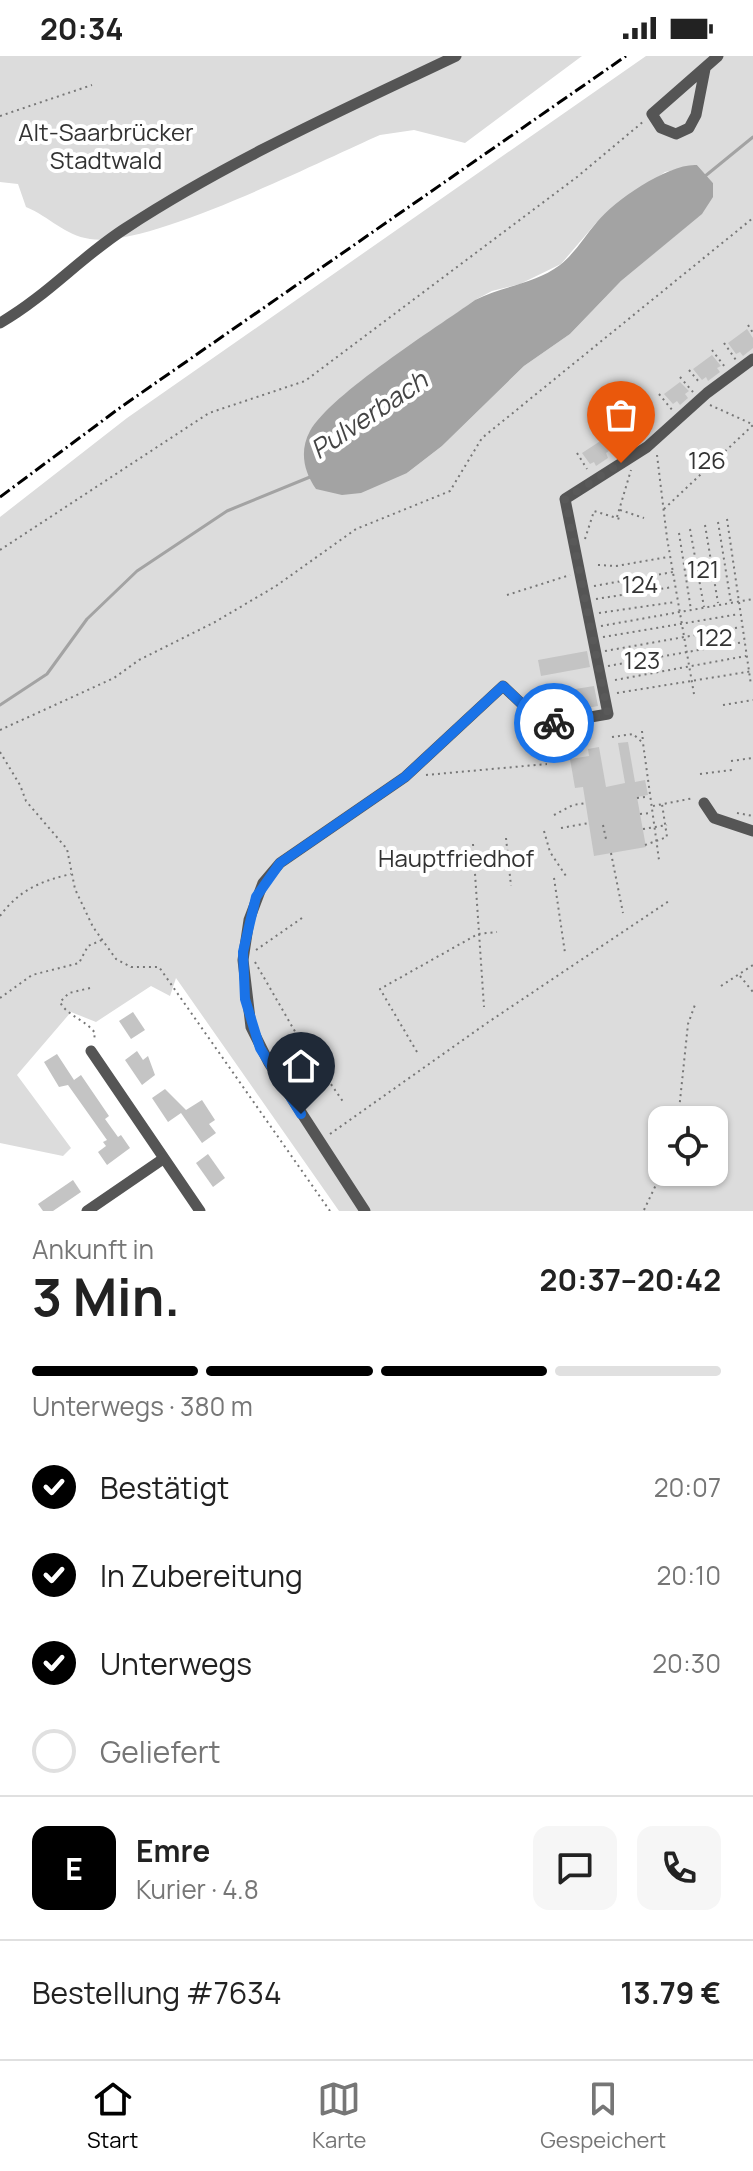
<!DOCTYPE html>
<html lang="de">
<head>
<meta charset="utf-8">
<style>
  :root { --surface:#fff; --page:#f6f6f6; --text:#222; --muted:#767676; --line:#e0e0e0; --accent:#000 }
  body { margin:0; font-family:Manrope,sans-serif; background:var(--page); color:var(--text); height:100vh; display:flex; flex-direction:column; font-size:30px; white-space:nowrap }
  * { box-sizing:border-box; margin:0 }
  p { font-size:26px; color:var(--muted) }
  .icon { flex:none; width:44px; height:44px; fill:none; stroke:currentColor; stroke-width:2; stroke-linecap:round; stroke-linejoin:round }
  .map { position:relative; height:1155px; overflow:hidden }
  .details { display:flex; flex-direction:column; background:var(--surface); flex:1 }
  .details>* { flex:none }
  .buttons { position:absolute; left:648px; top:1050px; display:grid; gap:16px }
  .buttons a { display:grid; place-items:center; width:80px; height:80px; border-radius:16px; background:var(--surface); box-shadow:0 2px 6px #0004; font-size:40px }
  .pin { position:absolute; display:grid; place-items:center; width:68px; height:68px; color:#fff; margin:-82px -34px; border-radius:50% 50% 50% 0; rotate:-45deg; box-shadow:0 0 8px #0007 }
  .pin .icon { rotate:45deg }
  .courier { position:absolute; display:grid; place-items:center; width:80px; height:80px; margin:-40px; border:6px solid #1a73e8; border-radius:50%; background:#fff; color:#222; box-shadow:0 2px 10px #0007 }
  .summary em { font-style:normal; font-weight:700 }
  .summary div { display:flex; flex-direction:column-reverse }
  .summary { display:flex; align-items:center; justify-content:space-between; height:136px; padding:0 32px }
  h1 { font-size:52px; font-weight:700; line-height:60px }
  .bar { display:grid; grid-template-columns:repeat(4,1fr); gap:12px 8px; align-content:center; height:96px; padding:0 32px }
  .bar i { height:10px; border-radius:6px; background:var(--line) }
  .bar .selected { background:var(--accent) }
  .bar p { grid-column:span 4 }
  .line { display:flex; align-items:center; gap:20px; padding:0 32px; border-top:2px solid var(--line) }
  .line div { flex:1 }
  .round { display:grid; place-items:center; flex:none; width:84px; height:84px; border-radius:16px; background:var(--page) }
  ol { padding:0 32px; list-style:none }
  li { display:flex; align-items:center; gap:24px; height:88px }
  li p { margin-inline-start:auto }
  li .icon { padding:8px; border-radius:50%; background:var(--accent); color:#fff; stroke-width:4 }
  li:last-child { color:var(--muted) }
  li i { width:44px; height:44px; border:4px solid var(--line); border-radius:50% }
  .status { display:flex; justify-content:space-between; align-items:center; height:56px; padding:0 40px; background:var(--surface); direction:ltr }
  .status svg { height:22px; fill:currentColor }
  .tab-bar { display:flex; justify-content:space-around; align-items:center; height:112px; border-top:2px solid var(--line); background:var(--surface); font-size:22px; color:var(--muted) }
  .tab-bar a { display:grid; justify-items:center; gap:4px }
  .tab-bar .selected { color:var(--accent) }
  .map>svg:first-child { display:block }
  .green { fill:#dcdcdc; fill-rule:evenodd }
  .water { fill:#a3a3a3 }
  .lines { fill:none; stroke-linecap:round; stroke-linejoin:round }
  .stream { stroke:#a3a3a3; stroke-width:3 }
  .building { fill:#c4c4c4 }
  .path { stroke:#777; stroke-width:2; stroke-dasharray:2 4; stroke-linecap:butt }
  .minor { stroke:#555; stroke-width:11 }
  .rail { stroke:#000; stroke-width:3; stroke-dasharray:12 4 2 4; stroke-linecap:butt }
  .done { stroke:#595959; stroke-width:8; stroke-dasharray:0 14.4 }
  .route { stroke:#1a73e8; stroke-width:10 }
  .labels { text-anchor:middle; stroke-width:8; stroke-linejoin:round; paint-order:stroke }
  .park-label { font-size:24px; fill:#333; stroke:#fff }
  .water-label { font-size:26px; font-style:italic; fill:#444; stroke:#fff }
</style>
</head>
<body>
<div class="status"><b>20:34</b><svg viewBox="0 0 49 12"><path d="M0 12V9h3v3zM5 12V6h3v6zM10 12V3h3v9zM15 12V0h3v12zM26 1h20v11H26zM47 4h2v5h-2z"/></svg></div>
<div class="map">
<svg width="753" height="1155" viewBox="0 0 753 1155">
  <rect width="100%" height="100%" fill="#fff"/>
  <!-- green -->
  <g class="green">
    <path d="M0,0H582L465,87L414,74L380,79C320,105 147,193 90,183C64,179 50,161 26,151L18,128L0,126Z"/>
    <path d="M646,0H753V1155H339L176,922L170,940L151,930L96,966L71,956L17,1019L71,1092L63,1100L0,1087V461L127,362ZM697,109L713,127V140L701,158L621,225L570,278L524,310L442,390L407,417L360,328L475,244L492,235L520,228L561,208L596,167L638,135L665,116ZM662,1064H714V1116H662Z"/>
  </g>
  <!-- water -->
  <path class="water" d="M697,109L713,127V141L702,158L621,225L570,278L524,310L442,390L407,417L361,437L342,439L316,433C304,416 299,395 310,375C331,338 436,272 475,244C502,230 535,228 560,209C575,197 585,180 597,166C615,144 669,107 697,109Z"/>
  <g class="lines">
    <!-- stream -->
    <g class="stream">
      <path d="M704,121L753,81"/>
      <path d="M0,649L47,618L87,563L137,515L227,455L310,421"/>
    </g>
  </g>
  <!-- building -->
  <g class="building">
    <path d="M747,273L753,282V292L743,300L740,296L736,298L728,287Z"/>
    <path d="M712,299L721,310L717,312L720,316L708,325L706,321L702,324L693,313Z"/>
    <path d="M680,326L689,335L685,338L688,342L680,349L677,345L673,348L664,338Z"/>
    <path d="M602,384L609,395L606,397L608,402L596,410L594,406L590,408L582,397Z"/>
    <path d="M587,595L590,611L541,620L538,604Z"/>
    <path d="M594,630L598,650L555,658L551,637Z"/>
    <path d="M628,686L635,726L645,724L648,739L637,741L646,791L594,800L583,731L575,732L570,703L589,700L588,693L599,691L606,731L625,727L618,687Z"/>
    <path d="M133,956L145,974L131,983L119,965Z"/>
    <path d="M137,995L143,1004L148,1000L155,1019L142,1029L125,1004Z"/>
    <path d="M57,998L74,1024L81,1019L109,1060L105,1063L118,1081L121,1079L130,1092L107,1109L98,1096L106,1090L103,1086L107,1084L68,1029L59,1031L44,1006Z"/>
    <path d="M165,1033L186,1054L202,1044L215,1064L209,1068L216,1077L202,1087L181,1057L168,1066L152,1042Z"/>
    <path d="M208,1098L225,1122L213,1131L196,1107Z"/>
    <path d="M73,1124L81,1136L53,1155H43L38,1148Z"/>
  </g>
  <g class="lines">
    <!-- path -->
    <g class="path">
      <path d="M0,60L92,29"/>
      <path d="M748,269L753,277"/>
      <path d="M724,287L736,304"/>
      <path d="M712,294L725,311"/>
      <path d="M689,314L699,326"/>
      <path d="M680,321L693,336"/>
      <path d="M659,338L673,355"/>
      <path d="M710,349L752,368"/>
      <path d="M604,380L614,396"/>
      <path d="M577,397L587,413"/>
      <path d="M657,399L667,482L694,638"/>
      <path d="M664,453L753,369"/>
      <path d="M620,454L644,462"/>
      <path d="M617,461L631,414"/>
      <path d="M727,463L751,629"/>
      <path d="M718,466L731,547"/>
      <path d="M705,469L718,547"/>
      <path d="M690,473L704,551"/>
      <path d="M679,477L691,554"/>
      <path d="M585,483L594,455L620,463"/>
      <path d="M0,494L209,357L305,325L577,121L644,65"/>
      <path d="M598,509L616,510L668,501"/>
      <path d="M594,530L673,516"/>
      <path d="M507,539L570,519"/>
      <path d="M596,543L673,531"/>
      <path d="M599,557L675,546"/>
      <path d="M601,570L753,543"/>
      <path d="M603,581L739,558"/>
      <path d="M605,595L741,571"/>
      <path d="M608,610L744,586"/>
      <path d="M615,624L746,600"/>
      <path d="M617,637L753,615"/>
      <path d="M723,649L753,644"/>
      <path d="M0,674L114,622L139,604L215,566L276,530L356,473L450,435L482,382L753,162"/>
      <path d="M642,675L643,686"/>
      <path d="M612,681L633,678L643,687L659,804"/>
      <path d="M0,696L20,729L26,745L67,793L75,833L93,871L116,903L131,911H159L330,1155"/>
      <path d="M731,705L753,702"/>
      <path d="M700,718L732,714"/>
      <path d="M426,719L547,708"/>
      <path d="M637,742L645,741"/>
      <path d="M653,750L694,742"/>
      <path d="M737,757L753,760"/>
      <path d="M640,758L651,757"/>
      <path d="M554,759L573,749L586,747"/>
      <path d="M603,769L606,783"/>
      <path d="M561,772L589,767"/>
      <path d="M643,773L667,769"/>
      <path d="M544,775L550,796L566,820"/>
      <path d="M506,782L511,830"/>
      <path d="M473,788L484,951"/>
      <path d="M645,789L667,781L662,748"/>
      <path d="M611,797L623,857"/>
      <path d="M554,822L565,897"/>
      <path d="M0,860C19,834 41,825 71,818"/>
      <path d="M256,894L302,862"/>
      <path d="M255,906L297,979L344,1047"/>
      <path d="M740,920L753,936"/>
      <path d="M721,930L753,909"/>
      <path d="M90,932L69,937L60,946C67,960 86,964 95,977L94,984"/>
      <path d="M0,942L32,919L79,907L88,890L102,884"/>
      <path d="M417,996L380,933L478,878L497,876"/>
      <path d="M678,1064L688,968L696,946"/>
      <path d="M330,1078L487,967L669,845"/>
      <path d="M644,1154L662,1116"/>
    </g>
    <!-- minor -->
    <g class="minor">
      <path d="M705,13L696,59L689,72L676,78L661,72L652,58L718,0"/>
      <path d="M0,267C47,240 82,200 126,172C230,104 345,53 456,0"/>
      <path d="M704,747L714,762L753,775"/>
      <path d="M91,995L200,1155"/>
      <path d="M87,1155L163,1103"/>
      <path d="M365,1155L269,1007L251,971L243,904L249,864L263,827L280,807L405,721L503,630L544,669L608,658L565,443L647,391L707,337L753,303"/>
    </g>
    <!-- rail -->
    <path class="rail" d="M0,441L121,351L626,0"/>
  </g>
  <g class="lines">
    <!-- done -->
    <path class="done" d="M554,667L608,658L565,443L621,407"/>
    <!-- route -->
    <path class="route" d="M301,1058L260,992L245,943L243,896L256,841L280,807L405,721L503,630L544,669L554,667"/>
  </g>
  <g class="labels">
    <!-- park labels -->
    <g class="park-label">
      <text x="106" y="85">Alt-Saarbrücker<tspan x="106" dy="28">Stadtwald</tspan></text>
      <text x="707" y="413">126</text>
      <text x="703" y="522">121</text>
      <text x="640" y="537">124</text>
      <text x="714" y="590">122</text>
      <text x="642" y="613">123</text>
      <text x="456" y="811">Hauptfriedhof</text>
    </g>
    <!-- water labels -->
    <g class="water-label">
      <text transform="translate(369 359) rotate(-34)" y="9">Pulverbach</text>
    </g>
  </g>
</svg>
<div class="buttons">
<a><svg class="icon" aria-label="locate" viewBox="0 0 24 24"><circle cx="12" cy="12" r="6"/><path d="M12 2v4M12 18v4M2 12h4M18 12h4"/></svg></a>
</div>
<div class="pin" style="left:621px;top:407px;background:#ea580c"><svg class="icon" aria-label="bag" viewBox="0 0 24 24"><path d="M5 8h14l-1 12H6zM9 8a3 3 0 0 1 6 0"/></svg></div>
<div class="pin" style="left:301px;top:1058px;background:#1f2937"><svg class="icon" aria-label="home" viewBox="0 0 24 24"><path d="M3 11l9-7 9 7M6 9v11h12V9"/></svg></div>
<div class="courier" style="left:554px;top:667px"><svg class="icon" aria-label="bike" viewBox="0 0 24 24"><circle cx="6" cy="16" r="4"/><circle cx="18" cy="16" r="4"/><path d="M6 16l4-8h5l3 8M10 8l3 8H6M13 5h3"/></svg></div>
</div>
<section class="details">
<div class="summary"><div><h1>3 Min.</h1><p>Ankunft in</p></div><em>20:37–20:42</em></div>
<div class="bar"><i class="selected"></i><i class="selected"></i><i class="selected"></i><i></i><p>Unterwegs · 380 m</p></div>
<ol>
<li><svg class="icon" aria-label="check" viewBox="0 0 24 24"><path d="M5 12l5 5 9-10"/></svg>Bestätigt<p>20:07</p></li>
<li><svg class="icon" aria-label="check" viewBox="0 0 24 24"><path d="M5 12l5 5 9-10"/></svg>In Zubereitung<p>20:10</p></li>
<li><svg class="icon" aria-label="check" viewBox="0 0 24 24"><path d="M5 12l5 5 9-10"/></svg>Unterwegs<p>20:30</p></li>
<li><i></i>Geliefert</li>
</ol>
<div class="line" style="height:144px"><b class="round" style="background:var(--accent);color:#fff">E</b><div><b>Emre</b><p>Kurier · 4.8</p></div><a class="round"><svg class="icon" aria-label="chat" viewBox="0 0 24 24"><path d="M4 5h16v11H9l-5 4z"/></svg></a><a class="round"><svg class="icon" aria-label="phone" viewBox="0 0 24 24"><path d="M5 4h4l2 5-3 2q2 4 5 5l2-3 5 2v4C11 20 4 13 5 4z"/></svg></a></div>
<div class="line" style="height:104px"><div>Bestellung #7634</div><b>13.79 €</b></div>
</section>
<nav class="tab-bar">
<a class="selected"><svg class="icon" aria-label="home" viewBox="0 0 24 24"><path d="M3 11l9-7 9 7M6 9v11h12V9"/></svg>Start</a>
<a><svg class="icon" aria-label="map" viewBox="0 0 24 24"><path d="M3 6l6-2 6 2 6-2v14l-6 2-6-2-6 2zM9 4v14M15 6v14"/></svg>Karte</a>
<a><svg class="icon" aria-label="saved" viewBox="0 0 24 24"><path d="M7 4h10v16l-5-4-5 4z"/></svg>Gespeichert</a>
</nav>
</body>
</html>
